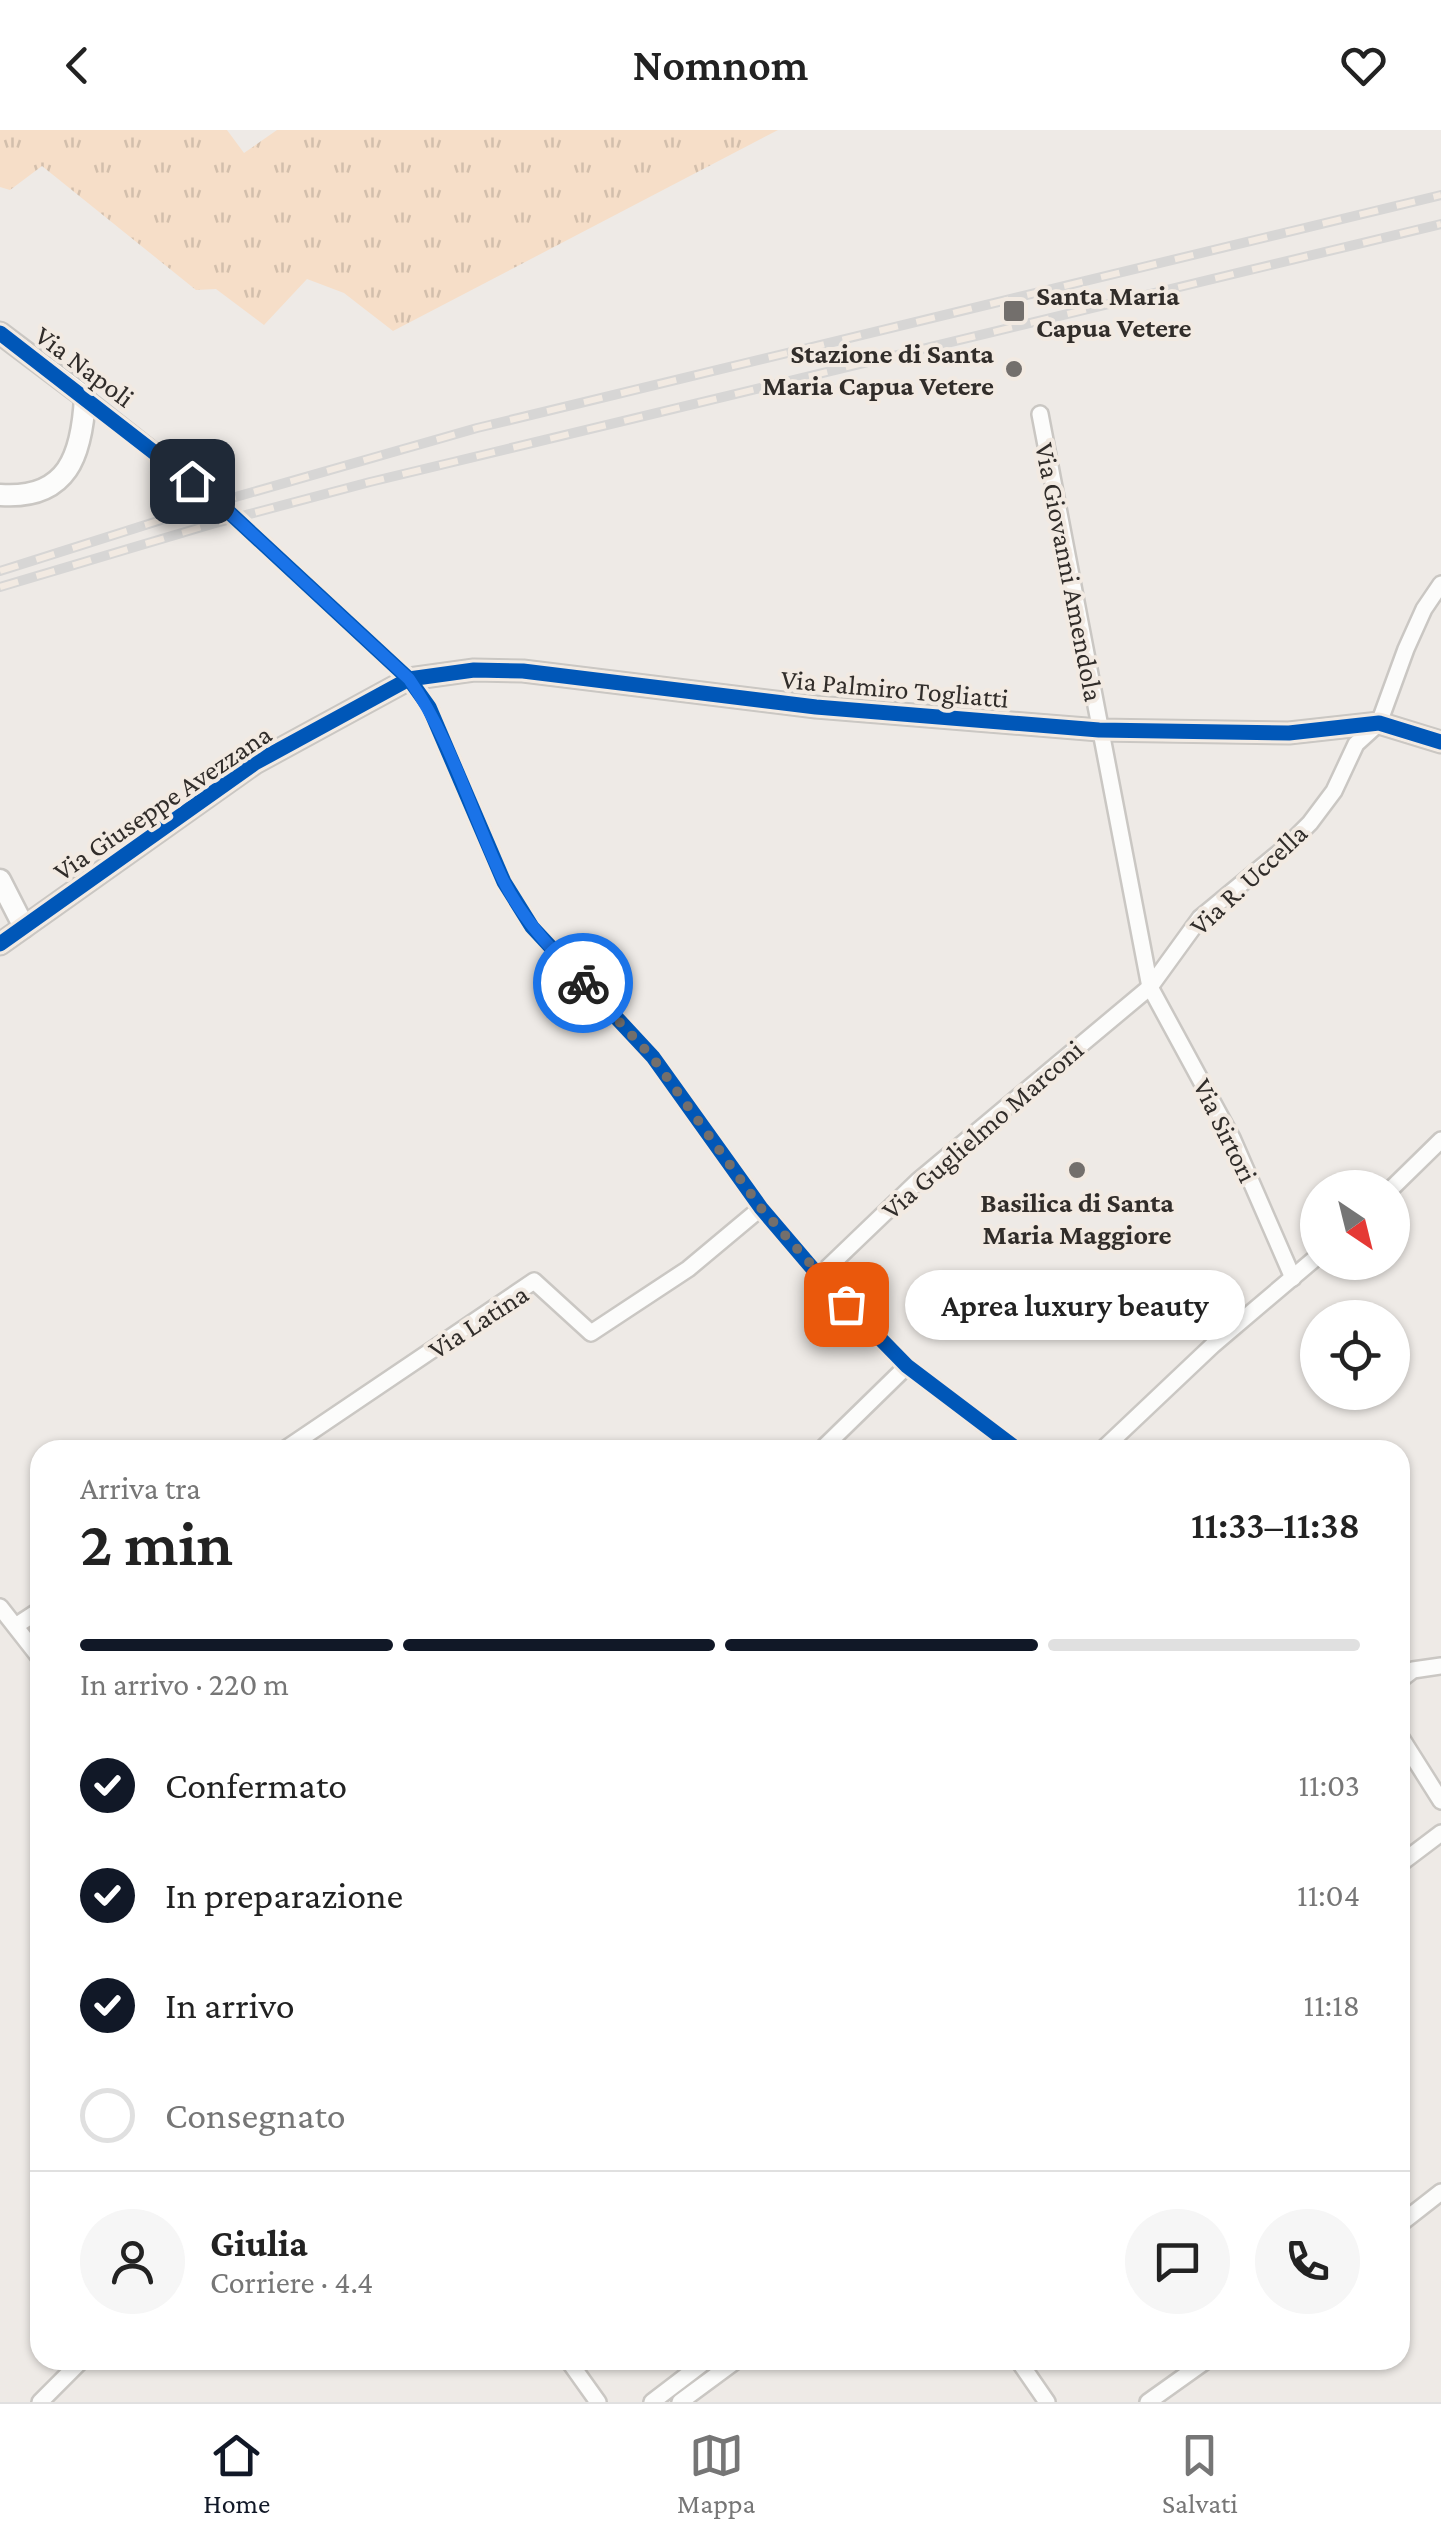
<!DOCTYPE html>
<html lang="it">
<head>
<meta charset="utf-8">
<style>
  :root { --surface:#fff; --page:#f6f6f6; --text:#222; --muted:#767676; --line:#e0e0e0; --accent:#111827 }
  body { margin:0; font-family:"Crimson Pro",serif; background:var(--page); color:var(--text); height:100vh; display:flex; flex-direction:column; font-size:38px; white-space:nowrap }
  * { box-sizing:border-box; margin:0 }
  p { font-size:32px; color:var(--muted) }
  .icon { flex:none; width:55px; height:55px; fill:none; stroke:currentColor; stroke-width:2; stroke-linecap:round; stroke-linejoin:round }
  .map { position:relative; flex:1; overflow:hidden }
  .panel { position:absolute; left:30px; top:1310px; width:1380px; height:930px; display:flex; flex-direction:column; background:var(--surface); border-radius:30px; box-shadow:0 2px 8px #0004 }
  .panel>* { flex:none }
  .needle { width:65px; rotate:145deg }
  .controls { position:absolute; left:1300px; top:1040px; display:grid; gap:20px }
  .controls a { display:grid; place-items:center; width:110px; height:110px; border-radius:50%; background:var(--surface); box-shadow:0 2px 8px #0004; font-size:50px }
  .pin { position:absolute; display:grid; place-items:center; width:85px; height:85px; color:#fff; margin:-42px; border-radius:20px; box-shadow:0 5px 15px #0006 }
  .courier { position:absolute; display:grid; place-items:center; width:100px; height:100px; margin:-50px; border:8px solid #1a73e8; border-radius:50%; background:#fff; color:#222; box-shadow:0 2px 12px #0007 }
  .bubble { position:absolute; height:70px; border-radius:35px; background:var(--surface); box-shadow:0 2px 8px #0004; font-size:32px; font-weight:600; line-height:70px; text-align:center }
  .headline em { font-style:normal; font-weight:600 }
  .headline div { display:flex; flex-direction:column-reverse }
  .headline { display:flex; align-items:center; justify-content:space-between; height:170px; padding:0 50px }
  h1 { font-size:65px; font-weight:600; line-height:75px }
  .bar { display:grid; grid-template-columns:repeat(4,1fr); gap:15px 10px; align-content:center; height:120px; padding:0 50px }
  .bar i { height:12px; border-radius:8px; background:var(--line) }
  .bar .on { background:var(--accent) }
  .bar p { grid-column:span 4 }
  .line { display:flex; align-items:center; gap:25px; padding:0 50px; border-top:2px solid var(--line) }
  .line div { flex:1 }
  .round { display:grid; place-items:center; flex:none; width:105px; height:105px; border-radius:52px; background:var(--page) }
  ol { padding:0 50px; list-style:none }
  li { display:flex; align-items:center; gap:30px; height:110px }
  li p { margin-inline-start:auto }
  li .icon { padding:10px; border-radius:50%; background:var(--accent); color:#fff; stroke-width:4 }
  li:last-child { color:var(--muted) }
  li i { width:55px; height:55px; border:5px solid var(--line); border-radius:50% }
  header { display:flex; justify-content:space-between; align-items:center; height:130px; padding:0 50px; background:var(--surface); font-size:45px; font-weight:600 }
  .dock { display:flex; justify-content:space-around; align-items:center; height:140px; border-top:2px solid var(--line); background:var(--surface); font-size:28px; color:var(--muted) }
  .dock a { display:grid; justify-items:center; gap:5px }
  .dock .on { color:var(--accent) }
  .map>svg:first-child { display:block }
  .grass { fill:url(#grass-tufts) }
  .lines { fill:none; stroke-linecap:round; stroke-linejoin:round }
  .minor-casing { stroke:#cac7c3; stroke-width:20 }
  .tertiary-casing { stroke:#cac7c3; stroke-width:25 }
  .minor { stroke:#fcfcfb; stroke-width:15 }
  .tertiary { stroke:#fcfcfb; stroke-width:20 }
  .rail-casing { stroke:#d7d6d5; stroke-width:10 }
  .rail { stroke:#f2eae2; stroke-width:6; stroke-dasharray:19; stroke-linecap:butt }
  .cycleway-casing { stroke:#f2eae2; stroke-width:21 }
  .cycleway { stroke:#0057b8; stroke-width:15 }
  .done { stroke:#736f6c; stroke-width:10; stroke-dasharray:0 18 }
  .route { stroke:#1a73e8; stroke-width:12 }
  .poi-dot { fill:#736f6c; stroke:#f2eae2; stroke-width:4 }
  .labels { text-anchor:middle; stroke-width:8; stroke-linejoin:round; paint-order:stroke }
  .poi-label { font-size:28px; font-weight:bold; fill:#312d2a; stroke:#f2eae2; text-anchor:start }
  .street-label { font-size:28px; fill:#312d2a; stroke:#f2eae2 }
</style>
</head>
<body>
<header><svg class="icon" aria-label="back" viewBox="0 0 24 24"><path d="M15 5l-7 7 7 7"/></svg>Nomnom<svg class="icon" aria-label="heart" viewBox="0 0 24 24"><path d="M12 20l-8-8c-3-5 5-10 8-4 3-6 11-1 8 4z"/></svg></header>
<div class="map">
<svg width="1441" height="2272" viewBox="0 0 1441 2272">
  <defs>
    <pattern id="grass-tufts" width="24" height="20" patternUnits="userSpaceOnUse" patternTransform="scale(2.5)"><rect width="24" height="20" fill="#f6dec8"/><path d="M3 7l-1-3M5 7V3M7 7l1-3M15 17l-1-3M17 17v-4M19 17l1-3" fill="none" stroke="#d3bfac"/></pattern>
  </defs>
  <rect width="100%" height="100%" fill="#eeeae6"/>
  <!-- grass -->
  <path class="grass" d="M0,0H227L244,23L277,0H778L393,201L344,163L307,149L264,195L216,159L196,160L42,36L10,60L0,57Z"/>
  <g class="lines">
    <defs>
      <g id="minor">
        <path d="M85,267L218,372L409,549L429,577L504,752L532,797L653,927L761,1078L819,1146L907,1236L1018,1320"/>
        <path d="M1040,284L1150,857L1232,1008L1293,1148"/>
        <path d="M1392,1058L1441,1010"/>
        <path d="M819,1146L918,1051L1150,857L1200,788L1286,717L1310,693L1334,661L1356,614L1379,593L1406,519L1424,479L1441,454"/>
        <path d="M284,1320L534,1151L591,1203L688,1139L761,1078"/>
        <path d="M821,1320L907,1236"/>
        <path d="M1102,1320L1213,1215L1318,1126"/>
        <path d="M0,1477L40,1528"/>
        <path d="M17,1495L40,1480"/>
        <path d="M1400,1550L1413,1540L1441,1536"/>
        <path d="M1400,1606L1441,1671"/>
        <path d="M1400,1734L1441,1703"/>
        <path d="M1400,2094L1441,2062"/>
        <path d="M568,2230L598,2272"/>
        <path d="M1018,2230L1047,2272"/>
        <path d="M40,2272L82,2230"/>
        <path d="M652,2272L707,2230"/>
        <path d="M680,2272L737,2230"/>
        <path d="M1148,2272L1207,2230"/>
      </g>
      <g id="tertiary">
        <path d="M0,203L85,267C82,325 68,370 0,365"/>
        <path d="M0,750L24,797"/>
        <path d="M0,814L255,633L409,549L474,540L523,541L816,577L1099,600L1289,603L1379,593L1441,612"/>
      </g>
    </defs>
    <!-- minor casing -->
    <use href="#minor" class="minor-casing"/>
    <!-- tertiary casing -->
    <use href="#tertiary" class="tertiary-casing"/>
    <!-- minor -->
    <use href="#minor" class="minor"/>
    <!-- tertiary -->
    <use href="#tertiary" class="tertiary"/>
    <defs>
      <g id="rail">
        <path d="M0,441L218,372L477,298L1441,65"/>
        <path d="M0,457L212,394L370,352L1441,94"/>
      </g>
    </defs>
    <!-- rail casing -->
    <use href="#rail" class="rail-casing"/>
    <!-- rail -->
    <use href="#rail" class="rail"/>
    <defs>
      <g id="cycleway">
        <path d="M0,203L218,372L409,549L429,577L504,752L532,797L653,927L761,1078L819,1146L907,1236L1018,1320"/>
        <path d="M0,814L255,633L409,549L474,540L523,541L816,577L1099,600L1289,603L1379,593L1441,612"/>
      </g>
    </defs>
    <!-- cycleway casing -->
    <use href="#cycleway" class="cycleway-casing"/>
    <!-- cycleway -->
    <use href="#cycleway" class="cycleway"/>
  </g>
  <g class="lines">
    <!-- done -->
    <path class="done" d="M583,853L653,928L761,1078L846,1174"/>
    <!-- route -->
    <path class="route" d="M192,351L218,372L409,549C452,611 471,683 503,750C523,790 553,821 583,853"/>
  </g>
  <!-- markers -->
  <g class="poi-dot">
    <rect x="1002" y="169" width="24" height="24" rx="5"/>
    <circle cx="1014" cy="239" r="10"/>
    <circle cx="1077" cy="1040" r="10"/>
  </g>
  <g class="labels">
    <!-- poi labels -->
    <g class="poi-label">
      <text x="1036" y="175">Santa Maria<tspan x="1036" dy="32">Capua Vetere</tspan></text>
      <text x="994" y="233" text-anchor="end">Stazione di Santa<tspan x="994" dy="32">Maria Capua Vetere</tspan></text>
      <text x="1077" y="1082" text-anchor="middle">Basilica di Santa<tspan x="1077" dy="32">Maria Maggiore</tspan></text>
    </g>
    <!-- street labels -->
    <g class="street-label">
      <text transform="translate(85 236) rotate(37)" y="10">Via Napoli</text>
      <text transform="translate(1070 442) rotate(79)" y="10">Via Giovanni Amendola</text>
      <text transform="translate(895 558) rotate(5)" y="10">Via Palmiro Togliatti</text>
      <text transform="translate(162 672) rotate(-34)" y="10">Via Giuseppe Avezzana</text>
      <text transform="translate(1248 749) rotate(-43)" y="10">Via R. Uccella</text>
      <text transform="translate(982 999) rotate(-41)" y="10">Via Guglielmo Marconi</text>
      <text transform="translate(1226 1000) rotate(64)" y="10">Via Sirtori</text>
      <text transform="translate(478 1191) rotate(-33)" y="10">Via Latina</text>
    </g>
  </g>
</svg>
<div class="controls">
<a><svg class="needle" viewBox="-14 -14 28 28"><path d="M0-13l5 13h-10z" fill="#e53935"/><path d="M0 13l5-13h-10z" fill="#767676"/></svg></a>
<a><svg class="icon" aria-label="locate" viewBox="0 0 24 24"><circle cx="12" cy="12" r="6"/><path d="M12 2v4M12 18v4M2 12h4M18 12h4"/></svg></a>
</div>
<div class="pin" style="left:846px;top:1174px;background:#ea580c"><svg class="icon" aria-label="bag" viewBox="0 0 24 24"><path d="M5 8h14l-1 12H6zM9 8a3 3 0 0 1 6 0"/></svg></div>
<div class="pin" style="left:192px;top:351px;background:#1f2937"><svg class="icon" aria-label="home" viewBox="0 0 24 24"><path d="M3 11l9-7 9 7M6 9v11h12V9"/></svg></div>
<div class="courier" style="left:583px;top:853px"><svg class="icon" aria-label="bike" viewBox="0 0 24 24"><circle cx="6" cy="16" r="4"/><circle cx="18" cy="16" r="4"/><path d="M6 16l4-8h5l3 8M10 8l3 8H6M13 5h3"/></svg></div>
<div class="bubble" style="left:905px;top:1140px;width:340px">Aprea luxury beauty</div>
<section class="panel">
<div class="headline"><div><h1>2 min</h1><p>Arriva tra</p></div><em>11:33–11:38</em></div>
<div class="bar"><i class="on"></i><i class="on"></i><i class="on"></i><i></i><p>In arrivo · 220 m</p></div>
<ol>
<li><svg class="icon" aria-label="check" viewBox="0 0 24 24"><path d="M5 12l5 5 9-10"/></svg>Confermato<p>11:03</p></li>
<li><svg class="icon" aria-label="check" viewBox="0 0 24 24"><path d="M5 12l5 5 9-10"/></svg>In preparazione<p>11:04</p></li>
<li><svg class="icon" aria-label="check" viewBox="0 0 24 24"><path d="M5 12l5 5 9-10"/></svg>In arrivo<p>11:18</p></li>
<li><i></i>Consegnato</li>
</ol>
<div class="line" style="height:180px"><a class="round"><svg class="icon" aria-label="person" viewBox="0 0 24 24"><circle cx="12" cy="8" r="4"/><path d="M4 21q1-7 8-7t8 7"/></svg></a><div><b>Giulia</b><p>Corriere · 4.4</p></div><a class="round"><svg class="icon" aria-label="chat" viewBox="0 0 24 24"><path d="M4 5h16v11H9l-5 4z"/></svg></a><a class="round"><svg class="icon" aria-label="phone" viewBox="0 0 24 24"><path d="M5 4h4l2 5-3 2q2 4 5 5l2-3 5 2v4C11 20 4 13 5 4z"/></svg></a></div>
</section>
</div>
<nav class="dock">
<a class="on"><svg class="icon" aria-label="home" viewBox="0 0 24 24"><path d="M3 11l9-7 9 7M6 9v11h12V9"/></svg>Home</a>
<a><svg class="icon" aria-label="map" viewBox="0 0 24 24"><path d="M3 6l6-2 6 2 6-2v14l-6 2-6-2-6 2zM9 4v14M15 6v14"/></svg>Mappa</a>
<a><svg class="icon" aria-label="saved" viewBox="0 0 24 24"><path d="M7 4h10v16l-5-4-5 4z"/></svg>Salvati</a>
</nav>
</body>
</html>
